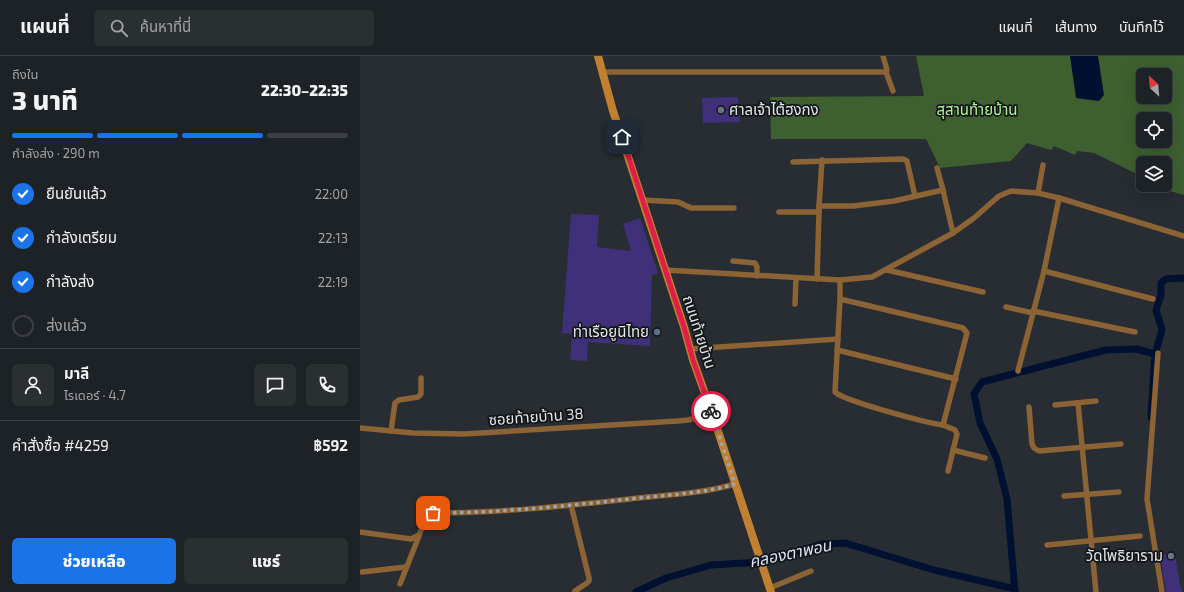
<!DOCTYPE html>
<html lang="th">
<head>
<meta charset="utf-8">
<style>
  :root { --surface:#1d2226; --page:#2a2f32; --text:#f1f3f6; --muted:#a0a4a7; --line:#3b3f43; --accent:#1a73e8 }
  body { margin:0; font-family:"Exo 2","Noto Sans Thai",sans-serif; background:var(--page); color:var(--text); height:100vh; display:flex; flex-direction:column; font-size:15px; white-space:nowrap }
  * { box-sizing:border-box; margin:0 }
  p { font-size:13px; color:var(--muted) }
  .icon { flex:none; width:22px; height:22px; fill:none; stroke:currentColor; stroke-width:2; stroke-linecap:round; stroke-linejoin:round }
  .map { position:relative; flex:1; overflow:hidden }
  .panel { display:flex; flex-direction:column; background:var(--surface); width:360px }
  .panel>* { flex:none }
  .needle { width:26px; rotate:334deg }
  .buttons { position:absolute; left:776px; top:12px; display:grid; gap:8px }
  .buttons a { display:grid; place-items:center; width:36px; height:36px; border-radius:6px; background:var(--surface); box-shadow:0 4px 16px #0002,0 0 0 1px var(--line); font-size:20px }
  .pin { position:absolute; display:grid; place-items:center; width:34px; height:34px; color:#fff; margin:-17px; border-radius:8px; box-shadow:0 2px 6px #0006 }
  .courier { position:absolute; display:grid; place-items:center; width:40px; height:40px; margin:-20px; border:3px solid #e11d48; border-radius:50%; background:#fff; color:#222; box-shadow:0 1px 5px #0007 }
  .summary em { font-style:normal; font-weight:800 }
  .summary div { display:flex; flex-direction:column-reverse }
  .summary { display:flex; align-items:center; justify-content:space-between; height:68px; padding:0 12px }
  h1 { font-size:26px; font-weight:800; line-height:30px }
  .bar { display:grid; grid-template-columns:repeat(4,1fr); gap:6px 4px; align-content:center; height:48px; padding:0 12px }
  .bar i { height:5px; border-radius:3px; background:var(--line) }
  .bar .selected { background:var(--accent) }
  .bar p { grid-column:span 4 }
  .line { display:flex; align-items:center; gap:10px; padding:0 12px; border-top:1px solid var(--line) }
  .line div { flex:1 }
  .round { display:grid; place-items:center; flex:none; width:42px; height:42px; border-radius:6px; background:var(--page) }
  ol { padding:0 12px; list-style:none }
  li { display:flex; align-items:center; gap:12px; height:44px }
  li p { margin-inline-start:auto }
  li .icon { padding:4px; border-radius:50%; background:var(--accent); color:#fff; stroke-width:4 }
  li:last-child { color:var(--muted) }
  li i { width:22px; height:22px; border:2px solid var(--line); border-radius:50% }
  .action { display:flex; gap:8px; margin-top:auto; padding:8px 12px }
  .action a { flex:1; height:46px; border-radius:6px; background:var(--accent); color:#fff; font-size:16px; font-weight:800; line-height:46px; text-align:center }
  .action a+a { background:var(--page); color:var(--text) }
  header { display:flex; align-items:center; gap:24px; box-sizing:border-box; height:56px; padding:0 20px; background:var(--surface); border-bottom:1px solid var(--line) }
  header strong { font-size:19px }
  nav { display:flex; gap:22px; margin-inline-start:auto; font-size:14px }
  .search { width:280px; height:36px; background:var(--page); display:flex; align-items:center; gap:10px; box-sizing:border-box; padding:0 14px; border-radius:6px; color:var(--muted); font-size:15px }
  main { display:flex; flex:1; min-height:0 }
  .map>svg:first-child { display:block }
  .green { fill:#3e5f2f; fill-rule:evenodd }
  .water { fill:#001031 }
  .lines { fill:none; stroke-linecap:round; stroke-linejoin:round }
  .canal { stroke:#001031; stroke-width:7 }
  .building { fill:#403079 }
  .street { stroke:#8b6335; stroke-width:5.5 }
  .secondary { stroke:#c08030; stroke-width:8 }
  .done { stroke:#a1a5a9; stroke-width:4; stroke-dasharray:0 7.2 }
  .route { stroke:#e11d48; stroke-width:5 }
  .worship-dot { fill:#6b7280; stroke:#121517; stroke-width:1.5 }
  .service-dot { fill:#5c6f8a; stroke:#121517; stroke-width:1.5 }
  .labels { text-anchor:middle; stroke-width:3.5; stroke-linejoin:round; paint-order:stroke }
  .poi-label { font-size:15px; fill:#e2e6e9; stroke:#121517; text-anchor:end }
  .park-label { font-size:15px; fill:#b0f691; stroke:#121517 }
  .street-label { font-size:15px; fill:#e2e6e9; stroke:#121517 }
  .water-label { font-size:16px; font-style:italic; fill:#d8e5f8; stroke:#121517 }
</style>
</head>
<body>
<header>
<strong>แผนที่</strong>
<div class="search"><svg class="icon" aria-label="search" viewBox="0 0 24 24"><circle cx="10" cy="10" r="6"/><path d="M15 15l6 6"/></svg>ค้นหาที่นี่</div>
<nav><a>แผนที่</a><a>เส้นทาง</a><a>บันทึกไว้</a></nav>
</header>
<main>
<section class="panel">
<div class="summary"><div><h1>3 นาที</h1><p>ถึงใน</p></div><em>22:30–22:35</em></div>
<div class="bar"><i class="selected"></i><i class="selected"></i><i class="selected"></i><i></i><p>กำลังส่ง · 290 m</p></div>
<ol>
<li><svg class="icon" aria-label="check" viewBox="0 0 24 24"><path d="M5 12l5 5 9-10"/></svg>ยืนยันแล้ว<p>22:00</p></li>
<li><svg class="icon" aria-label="check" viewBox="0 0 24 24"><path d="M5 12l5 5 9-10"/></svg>กำลังเตรียม<p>22:13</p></li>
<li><svg class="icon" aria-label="check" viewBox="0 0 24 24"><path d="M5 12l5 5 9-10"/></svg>กำลังส่ง<p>22:19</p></li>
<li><i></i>ส่งแล้ว</li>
</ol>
<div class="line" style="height:72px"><a class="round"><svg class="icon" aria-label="person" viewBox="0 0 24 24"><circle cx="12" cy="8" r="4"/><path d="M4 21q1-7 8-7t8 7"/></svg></a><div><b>มาลี</b><p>ไรเดอร์ · 4.7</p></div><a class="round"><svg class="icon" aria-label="chat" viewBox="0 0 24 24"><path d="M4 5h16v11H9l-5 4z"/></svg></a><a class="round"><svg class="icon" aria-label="phone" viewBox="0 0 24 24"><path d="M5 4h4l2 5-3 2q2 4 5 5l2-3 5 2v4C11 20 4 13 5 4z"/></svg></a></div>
<div class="line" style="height:52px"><div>คำสั่งซื้อ #4259</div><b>฿592</b></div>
<div class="action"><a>ช่วยเหลือ</a><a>แชร์</a></div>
</section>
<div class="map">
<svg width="824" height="536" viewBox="0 0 824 536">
  <rect width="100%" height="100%" fill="#272d32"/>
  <!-- green -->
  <path class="green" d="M556,0H824V139L789,129H805V107H783V121L734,97L717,95L715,99L694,90L691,94L667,87L651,105L580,112L566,83H411L410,41L564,40ZM783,19H805V41H783ZM783,63H805V85H783Z"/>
  <!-- water -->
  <path class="water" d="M710,0H738L744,39L739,45L716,42Z"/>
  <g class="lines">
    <!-- canal -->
    <g class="canal">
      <path d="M791,361L795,298L802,274L796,254L801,239V227L806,223L824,222"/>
      <path d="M276,536L306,522L351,509L402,506L462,488L485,487L574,514L655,533"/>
      <path d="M655,536L647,443L637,403L620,367L614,338L622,326L746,294L776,293L795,298"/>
    </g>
  </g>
  <!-- building -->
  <g class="building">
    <path d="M378,41L380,66L343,67L342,42Z"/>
    <path d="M211,158L239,159L237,191L271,195L263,168L280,162L298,217L292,219L290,290L228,286L227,305L210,304L212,278L202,277Z"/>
    <path d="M815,497L820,530H821L822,536H806L800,499Z"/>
  </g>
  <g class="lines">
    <!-- street -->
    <g class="street">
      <path d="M523,0L527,14L526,16L533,35"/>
      <path d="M242,16H526"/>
      <path d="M433,106L543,103L547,105L555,140"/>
      <path d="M577,112L583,134L593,177"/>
      <path d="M678,137L683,109"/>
      <path d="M283,144L318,146L331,152H374"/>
      <path d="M459,150L462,104"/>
      <path d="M419,156H459V150H493L534,145L583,134"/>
      <path d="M373,205L395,207L397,211V220"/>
      <path d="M305,214L480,224L512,221L593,177L614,162L639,140L651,135L678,137L699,142L824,180"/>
      <path d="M527,214L623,236"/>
      <path d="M684,215L793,243"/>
      <path d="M457,223L459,156"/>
      <path d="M480,224V243L475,336C484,345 567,367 583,369L607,277L603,272L480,243"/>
      <path d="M435,248L436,222"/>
      <path d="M646,251L673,257"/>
      <path d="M673,255L775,276"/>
      <path d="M330,293L478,283"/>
      <path d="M477,294L596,323"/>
      <path d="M798,297L787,443L802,536"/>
      <path d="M658,315L684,215L699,142"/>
      <path d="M718,347L736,536"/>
      <path d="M695,349L736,345"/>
      <path d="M669,351L672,388L674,392L679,395L761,388"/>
      <path d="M583,369L595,374L597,378L588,415"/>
      <path d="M0,372L53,377L104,378L318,365L328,364L352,357"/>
      <path d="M31,375L35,347L39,344L58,341L61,338V322"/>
      <path d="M593,394L625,402"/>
      <path d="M704,440L759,436"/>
      <path d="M211,449L229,522V525L227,527L215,535"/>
      <path d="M0,476L51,483L59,479L67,461L69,459L73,457C139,457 205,450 270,443C305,439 341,438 375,428"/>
      <path d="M687,489L780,480"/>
      <path d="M2,516L46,511"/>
      <path d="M40,528L59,480"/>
      <path d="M410,532L451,515"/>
    </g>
    <!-- secondary -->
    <path class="secondary" d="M238,0L253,55L324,271L333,304L352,357L411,536"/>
  </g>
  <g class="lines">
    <!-- done -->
    <path class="done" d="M73,457C139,457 205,450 270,443C305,439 341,438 375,428L351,355"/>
    <!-- route -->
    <path class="route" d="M262,81L324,271L333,304L351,355"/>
  </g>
  <!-- markers -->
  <g class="worship-dot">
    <circle cx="361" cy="54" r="4"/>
    <circle cx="811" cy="500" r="4"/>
  </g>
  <circle class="service-dot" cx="297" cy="276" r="4"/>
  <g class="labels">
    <!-- poi labels -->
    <g class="poi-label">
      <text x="369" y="59" text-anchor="start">ศาลเจ้าไต้ฮงกง</text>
      <text x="289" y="281">ท่าเรือยูนิไทย</text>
      <text x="803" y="505">วัดโพธิยาราม</text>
    </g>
    <!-- park labels -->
    <g class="park-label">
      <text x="617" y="59">สุสานท้ายบ้าน</text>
    </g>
    <!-- street labels -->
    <g class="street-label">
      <text transform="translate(339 276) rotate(72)" y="5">ถนนท้ายบ้าน</text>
      <text transform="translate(176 361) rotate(-4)" y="5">ซอยท้ายบ้าน 38</text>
    </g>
    <!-- water labels -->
    <g class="water-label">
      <text transform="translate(430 497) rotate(-12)" y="6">คลองตาพอน</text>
    </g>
  </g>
</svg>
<div class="buttons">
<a><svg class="needle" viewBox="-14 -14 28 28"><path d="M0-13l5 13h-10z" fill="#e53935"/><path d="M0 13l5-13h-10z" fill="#a0a4a7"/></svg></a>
<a><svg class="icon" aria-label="locate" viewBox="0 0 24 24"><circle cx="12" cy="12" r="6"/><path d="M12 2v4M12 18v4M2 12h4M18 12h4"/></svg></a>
<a><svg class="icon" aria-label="layers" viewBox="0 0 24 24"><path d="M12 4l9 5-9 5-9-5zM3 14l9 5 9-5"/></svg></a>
</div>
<div class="pin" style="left:73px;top:457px;background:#ea580c"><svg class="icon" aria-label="bag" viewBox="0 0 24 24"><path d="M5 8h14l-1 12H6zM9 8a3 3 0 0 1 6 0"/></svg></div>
<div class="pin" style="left:262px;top:81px;background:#1f2937"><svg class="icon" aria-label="home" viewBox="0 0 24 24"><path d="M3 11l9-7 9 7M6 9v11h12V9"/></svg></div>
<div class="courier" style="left:351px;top:355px"><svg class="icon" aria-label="bike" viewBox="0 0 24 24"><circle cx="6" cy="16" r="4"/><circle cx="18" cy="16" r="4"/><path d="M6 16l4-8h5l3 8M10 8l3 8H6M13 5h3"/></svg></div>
</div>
</main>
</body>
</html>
